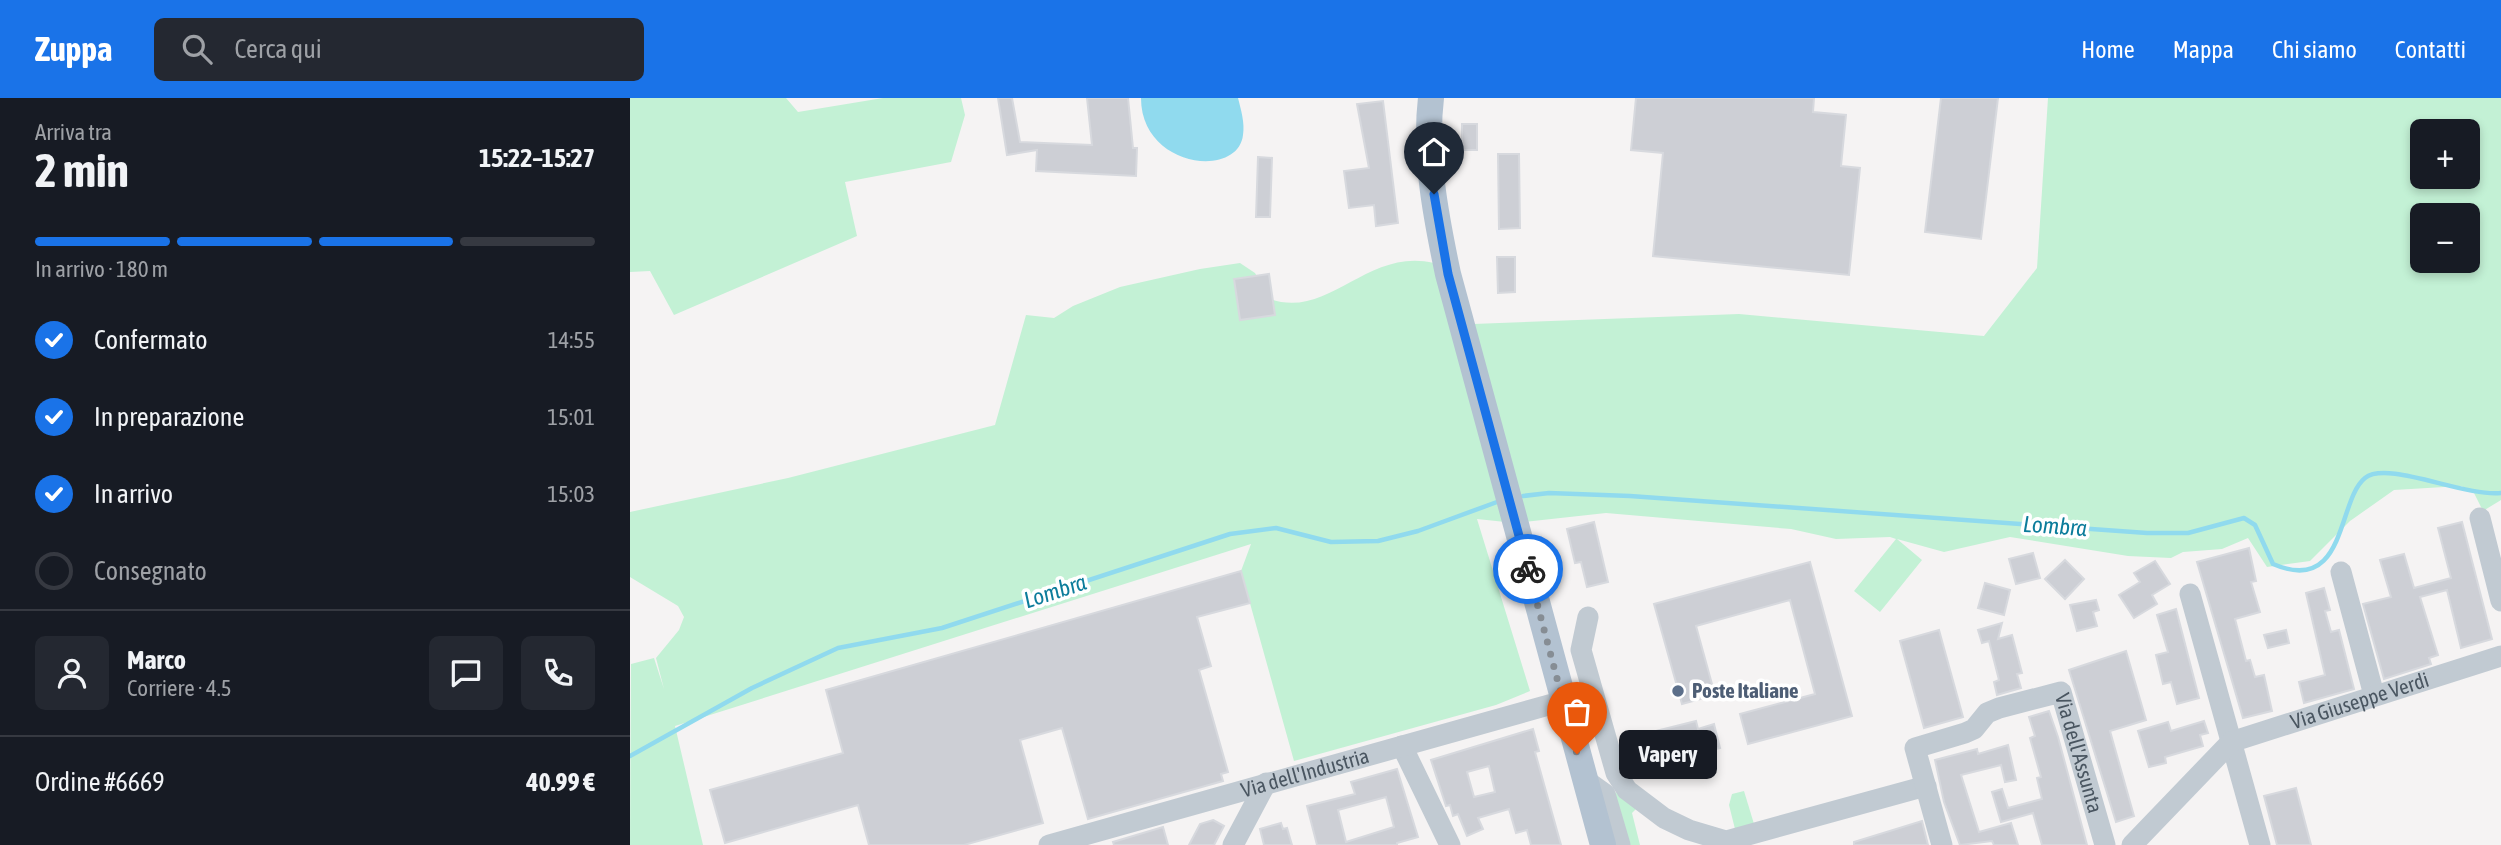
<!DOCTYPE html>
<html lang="it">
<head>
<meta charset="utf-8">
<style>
  :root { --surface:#171b24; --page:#242831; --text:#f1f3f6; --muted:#9ea1a6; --line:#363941; --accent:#1a73e8 }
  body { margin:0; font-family:"Asap Condensed",sans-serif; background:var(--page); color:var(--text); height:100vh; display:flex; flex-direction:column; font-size:26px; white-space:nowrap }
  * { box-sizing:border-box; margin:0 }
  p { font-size:23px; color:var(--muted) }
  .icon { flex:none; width:38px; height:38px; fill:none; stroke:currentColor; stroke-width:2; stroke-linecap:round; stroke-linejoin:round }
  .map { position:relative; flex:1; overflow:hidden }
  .drawer { display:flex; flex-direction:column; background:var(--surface); width:630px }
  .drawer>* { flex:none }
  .tools { position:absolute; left:1780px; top:21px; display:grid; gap:14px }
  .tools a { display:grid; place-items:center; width:70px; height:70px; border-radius:10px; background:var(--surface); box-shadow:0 4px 10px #0003; font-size:35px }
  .pin { position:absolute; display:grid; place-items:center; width:60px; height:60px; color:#fff; margin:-72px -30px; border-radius:50% 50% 50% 0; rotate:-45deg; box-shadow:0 0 7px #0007 }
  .pin .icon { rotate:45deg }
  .courier { position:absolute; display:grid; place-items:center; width:70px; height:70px; margin:-35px; border:5px solid #1a73e8; border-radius:50%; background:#fff; color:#222; box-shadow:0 2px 9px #0007 }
  .bubble { position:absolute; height:49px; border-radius:10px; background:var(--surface); box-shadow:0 4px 10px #0003; font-size:23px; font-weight:700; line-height:49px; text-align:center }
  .head em { font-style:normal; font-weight:700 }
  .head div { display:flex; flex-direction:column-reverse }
  .head { display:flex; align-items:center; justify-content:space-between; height:119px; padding:0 35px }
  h1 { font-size:46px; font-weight:700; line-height:52px }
  .bar { display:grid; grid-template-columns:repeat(4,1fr); gap:10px 7px; align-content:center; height:84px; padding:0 35px }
  .bar i { height:9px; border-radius:5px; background:var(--line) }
  .bar .selected { background:var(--accent) }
  .bar p { grid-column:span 4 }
  .line { display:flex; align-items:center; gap:18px; padding:0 35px; border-top:2px solid var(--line) }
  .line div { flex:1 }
  .round { display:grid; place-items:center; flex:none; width:74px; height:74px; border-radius:10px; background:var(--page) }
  ol { padding:0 35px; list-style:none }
  li { display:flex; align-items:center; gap:21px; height:77px }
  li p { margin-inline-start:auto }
  li .icon { padding:7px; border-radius:50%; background:var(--accent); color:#fff; stroke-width:4 }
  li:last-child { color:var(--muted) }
  li i { width:38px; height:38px; border:4px solid var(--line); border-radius:50% }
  header { display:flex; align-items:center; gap:42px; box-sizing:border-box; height:98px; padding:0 35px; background:var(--accent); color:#fff }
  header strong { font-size:33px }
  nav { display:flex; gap:38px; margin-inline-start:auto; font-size:24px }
  .search { width:490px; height:63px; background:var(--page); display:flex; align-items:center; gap:18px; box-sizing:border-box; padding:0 24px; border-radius:10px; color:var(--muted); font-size:26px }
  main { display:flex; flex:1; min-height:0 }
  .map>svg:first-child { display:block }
  .green { fill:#c3f1d5; fill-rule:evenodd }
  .water { fill:#90daee }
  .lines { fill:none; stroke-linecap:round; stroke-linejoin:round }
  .stream { stroke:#90daee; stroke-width:4.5 }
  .building { fill:#cdcfd5; stroke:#d7d9de; stroke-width:2; fill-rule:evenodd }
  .minor { stroke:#c1cad2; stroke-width:21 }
  .major { stroke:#b3c2d1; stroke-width:26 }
  .done { stroke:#868d94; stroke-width:7; stroke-dasharray:0 12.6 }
  .route { stroke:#1a73e8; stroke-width:9 }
  .service-dot { fill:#5c6f8a; stroke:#fff; stroke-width:2.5 }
  .labels { text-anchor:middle; stroke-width:7; stroke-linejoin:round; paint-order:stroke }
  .service-label { font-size:21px; font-weight:bold; fill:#4e5e75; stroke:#fff; text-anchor:start }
  .street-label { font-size:21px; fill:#4a5661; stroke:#fff }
  .water-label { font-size:23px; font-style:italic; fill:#0c7c9b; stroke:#fff }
</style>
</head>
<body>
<header>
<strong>Zuppa</strong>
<div class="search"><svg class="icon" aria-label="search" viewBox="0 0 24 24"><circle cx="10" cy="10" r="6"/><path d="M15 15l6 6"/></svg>Cerca qui</div>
<nav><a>Home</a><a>Mappa</a><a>Chi siamo</a><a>Contatti</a></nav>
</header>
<main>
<section class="drawer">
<div class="head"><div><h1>2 min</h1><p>Arriva tra</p></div><em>15:22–15:27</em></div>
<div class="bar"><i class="selected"></i><i class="selected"></i><i class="selected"></i><i></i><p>In arrivo · 180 m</p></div>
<ol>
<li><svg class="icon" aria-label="check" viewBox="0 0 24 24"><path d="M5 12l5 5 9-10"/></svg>Confermato<p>14:55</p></li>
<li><svg class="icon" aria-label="check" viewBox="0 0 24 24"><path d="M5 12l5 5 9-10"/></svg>In preparazione<p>15:01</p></li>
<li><svg class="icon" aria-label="check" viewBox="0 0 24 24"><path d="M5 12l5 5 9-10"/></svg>In arrivo<p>15:03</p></li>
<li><i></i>Consegnato</li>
</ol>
<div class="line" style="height:126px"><a class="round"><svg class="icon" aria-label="person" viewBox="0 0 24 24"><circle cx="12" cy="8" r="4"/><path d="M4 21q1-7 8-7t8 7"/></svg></a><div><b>Marco</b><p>Corriere · 4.5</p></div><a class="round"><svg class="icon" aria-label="chat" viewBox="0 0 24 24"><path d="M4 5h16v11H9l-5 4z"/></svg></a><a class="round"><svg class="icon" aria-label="phone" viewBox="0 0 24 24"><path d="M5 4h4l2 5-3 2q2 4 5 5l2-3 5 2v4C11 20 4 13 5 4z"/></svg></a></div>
<div class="line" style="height:91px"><div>Ordine #6669</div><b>40.99 €</b></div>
</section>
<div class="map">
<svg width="1871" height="747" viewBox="0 0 1871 747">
  <rect width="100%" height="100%" fill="#f5f3f3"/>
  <!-- green -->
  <g class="green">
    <path d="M0,0H156L168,14L253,0H331L335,17L321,64L215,84L227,138L44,217L20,173L0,174Z"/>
    <path d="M1418,0H1871V402L1853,413L1843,393L1831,388L1764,392L1720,423L1680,463L1637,469L1618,440L1592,451L1553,454L1541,460L1498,458L1380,439L1314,454L1267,441L1292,462L1250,514L1224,493L1266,441L1260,439L1206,441L1161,431L976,415L885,425L847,421L900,593L866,607L664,663L611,473L621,446L45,628L73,747H0L1,566L24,560L34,591L26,560L49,532L54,519L48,508L0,479V414L158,380L365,327L396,217L424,220L443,208L490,189L570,171L610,165L625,175L640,201C699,222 737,149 804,165L843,226L1109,216L1354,238L1407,170ZM1792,33H1838V79H1792ZM1792,117H1838V163H1792Z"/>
    <path d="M980,690L1006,711L1002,715L1010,747H995Z"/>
    <path d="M1114,693L1124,726L1105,731L1099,707L1102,696Z"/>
  </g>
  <!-- water -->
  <path class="water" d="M511,0H608C611,12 615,25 613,37C608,81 511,70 511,0Z"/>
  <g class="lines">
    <!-- stream -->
    <g class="stream">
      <path d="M893,398L919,395L1000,398L1517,435H1558L1614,420L1625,427L1643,466C1717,498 1707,402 1735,380C1757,362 1834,399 1871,395"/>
      <path d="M0,658L122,590L208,550L312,530L600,436L646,430L701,444L748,443L788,433L867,404"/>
    </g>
  </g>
  <!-- building -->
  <g class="building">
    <path d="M368,0H382L390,44L462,47L457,0H498L503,50H507L506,78L406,73L407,52L377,57Z"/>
    <path d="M1006,0H1184L1183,14L1216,17L1211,68L1230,70L1219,177L1023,158L1033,55L1001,52Z"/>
    <path d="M1311,0H1368L1351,141L1295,134Z"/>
    <path d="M753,3L768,125L746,128L744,107L719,110L714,73L739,70L727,6Z"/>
    <rect x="832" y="26" width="15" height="26"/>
    <path d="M868,56H889L890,130L869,131Z"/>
    <path d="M628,59L642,60L640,119H626Z"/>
    <path d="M867,159H885V194L868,195Z"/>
    <path d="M639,176L645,217L610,222L604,181Z"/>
    <path d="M964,424L978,484L957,489L951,464L945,465L937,431Z"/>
    <path d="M1832,424L1862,541L1831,550L1817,492L1790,499L1808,557L1799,560L1801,566L1754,581L1733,506L1761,499L1750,462L1774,456L1784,490L1821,480L1808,430Z"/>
    <path d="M1619,450L1626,483L1621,484L1630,514L1605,521L1616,563L1620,562L1625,579L1634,577L1642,613L1613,620L1567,464Z"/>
    <path d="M1403,455L1410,480L1386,486L1379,461Z"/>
    <path d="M1435,462L1454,481L1435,501L1415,481Z"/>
    <path d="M1525,463L1540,486L1522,497L1527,506L1504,520L1489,497L1510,484L1504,475Z"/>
    <path d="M1180,464L1222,618L1118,646L1110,616L1185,596L1160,502L1066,528L1085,597L1052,606L1024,506Z"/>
    <path d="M611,473L620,505L567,519L581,568L569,572L598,674L591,676L593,683L458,721L432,630L390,642L413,725L334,747H239L228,707L95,745L80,692L213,655L196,592Z"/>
    <path d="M1355,485L1380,492L1374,517L1348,510Z"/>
    <path d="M1694,490L1700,512L1695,513L1701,534L1709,532L1724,591L1674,605L1669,584L1695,577L1676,495Z"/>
    <path d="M1466,502L1469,512L1463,514L1467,528L1447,533L1440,507Z"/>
    <path d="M1546,511L1569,600L1547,606L1541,584L1533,586L1526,557L1538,554L1527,517Z"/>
    <path d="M1372,525L1368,541L1382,537L1392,575L1387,576L1391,590L1367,597L1364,584L1369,582L1359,543L1352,545L1348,532Z"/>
    <path d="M1309,532L1333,619L1294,630L1270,543Z"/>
    <path d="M1656,532L1659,545L1638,550L1634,537Z"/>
    <path d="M1496,553L1516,622L1480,633L1504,718L1486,724L1439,572Z"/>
    <path d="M1419,613L1428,639L1457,747H1412L1403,715L1371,724L1362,694L1372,691L1378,710L1412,701L1407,680L1411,679L1400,640L1405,638L1399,619Z"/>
    <path d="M1066,623L1068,631L1084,626L1090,650L1044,661L1030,679H1019L1010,671L1005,664L1007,653L1017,648L1014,636Z"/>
    <path d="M1574,623L1578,635L1570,637L1573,648L1535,659L1536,665L1519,669L1508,633L1538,624L1541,633Z"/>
    <path d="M903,631L909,653L905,654L931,747H901L897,732L886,735L879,711L848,720L853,731L837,738L828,716L823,718L820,707L816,708L801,662ZM859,668L865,694L844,699L837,674Z"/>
    <path d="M1378,647L1386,682L1375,684L1371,667L1331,677L1349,734L1381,725L1388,747H1364L1362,743L1330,747L1314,704L1305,662L1347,651L1348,656Z"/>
    <path d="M767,671L788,739L767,745V747H687L677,708L725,696L721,684ZM756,699L764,729L716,744L708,712Z"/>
    <path d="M1666,690L1681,747H1647L1634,698Z"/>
    <path d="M583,722L594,728L584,747H559L570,726Z"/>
    <path d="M1292,723L1298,747H1224V744Z"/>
    <path d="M651,725L653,731L657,730L662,747H634L630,731Z"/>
    <path d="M533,729L538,747H484L483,744Z"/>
  </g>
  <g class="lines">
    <!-- minor -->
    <g class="minor">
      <path d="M1850,420L1871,503"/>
      <path d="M1711,474L1744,597"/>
      <path d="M1560,496L1630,747"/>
      <path d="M958,519L951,552L986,675L997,692L1034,720L1059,732L1096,743L1296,688"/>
      <path d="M772,648L820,747"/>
      <path d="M954,681L975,696L990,747"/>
      <path id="s1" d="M419,747L933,603"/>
      <path d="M603,747L636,685"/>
      <path id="s2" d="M1312,747L1285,650L1335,635L1344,631L1357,615L1369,610L1431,594L1475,747"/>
      <path id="s3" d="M1502,747L1601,644L1871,558"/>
    </g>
    <!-- major -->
    <path class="major" d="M801,0C794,58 806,119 818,176L973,747"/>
  </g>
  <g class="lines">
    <!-- done -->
    <path class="done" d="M898,471L947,656"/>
    <!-- route -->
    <path class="route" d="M804,96L818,176L898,471"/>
  </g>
  <!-- markers -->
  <circle class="service-dot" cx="1048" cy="593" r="7"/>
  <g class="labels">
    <!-- service labels -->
    <g class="service-label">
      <text x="1062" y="600">Poste Italiane</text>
    </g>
    <!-- street labels -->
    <g class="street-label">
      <text dy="7" stroke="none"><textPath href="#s3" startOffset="278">Via Giuseppe Verdi</textPath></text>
      <text dy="7" stroke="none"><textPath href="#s2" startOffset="324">Via dell'Assunta</textPath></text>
      <text dy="7" stroke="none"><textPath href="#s1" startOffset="266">Via dell'Industria</textPath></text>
    </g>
    <!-- water labels -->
    <g class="water-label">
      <text transform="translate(1425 428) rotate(4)" y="8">Lombra</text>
      <text transform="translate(425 493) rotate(-18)" y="8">Lombra</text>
    </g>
  </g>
</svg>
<div class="tools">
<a>+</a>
<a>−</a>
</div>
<div class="pin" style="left:947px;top:656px;background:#ea580c"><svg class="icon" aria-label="bag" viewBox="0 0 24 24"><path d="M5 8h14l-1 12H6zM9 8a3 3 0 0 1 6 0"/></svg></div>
<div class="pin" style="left:804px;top:96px;background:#1f2937"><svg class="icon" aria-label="home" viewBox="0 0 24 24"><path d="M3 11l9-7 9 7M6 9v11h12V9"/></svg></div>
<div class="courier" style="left:898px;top:471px"><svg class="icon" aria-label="bike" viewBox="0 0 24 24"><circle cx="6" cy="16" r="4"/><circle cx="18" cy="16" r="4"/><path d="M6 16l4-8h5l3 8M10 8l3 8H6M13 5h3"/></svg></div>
<div class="bubble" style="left:989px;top:632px;width:98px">Vapery</div>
</div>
</main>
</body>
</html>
